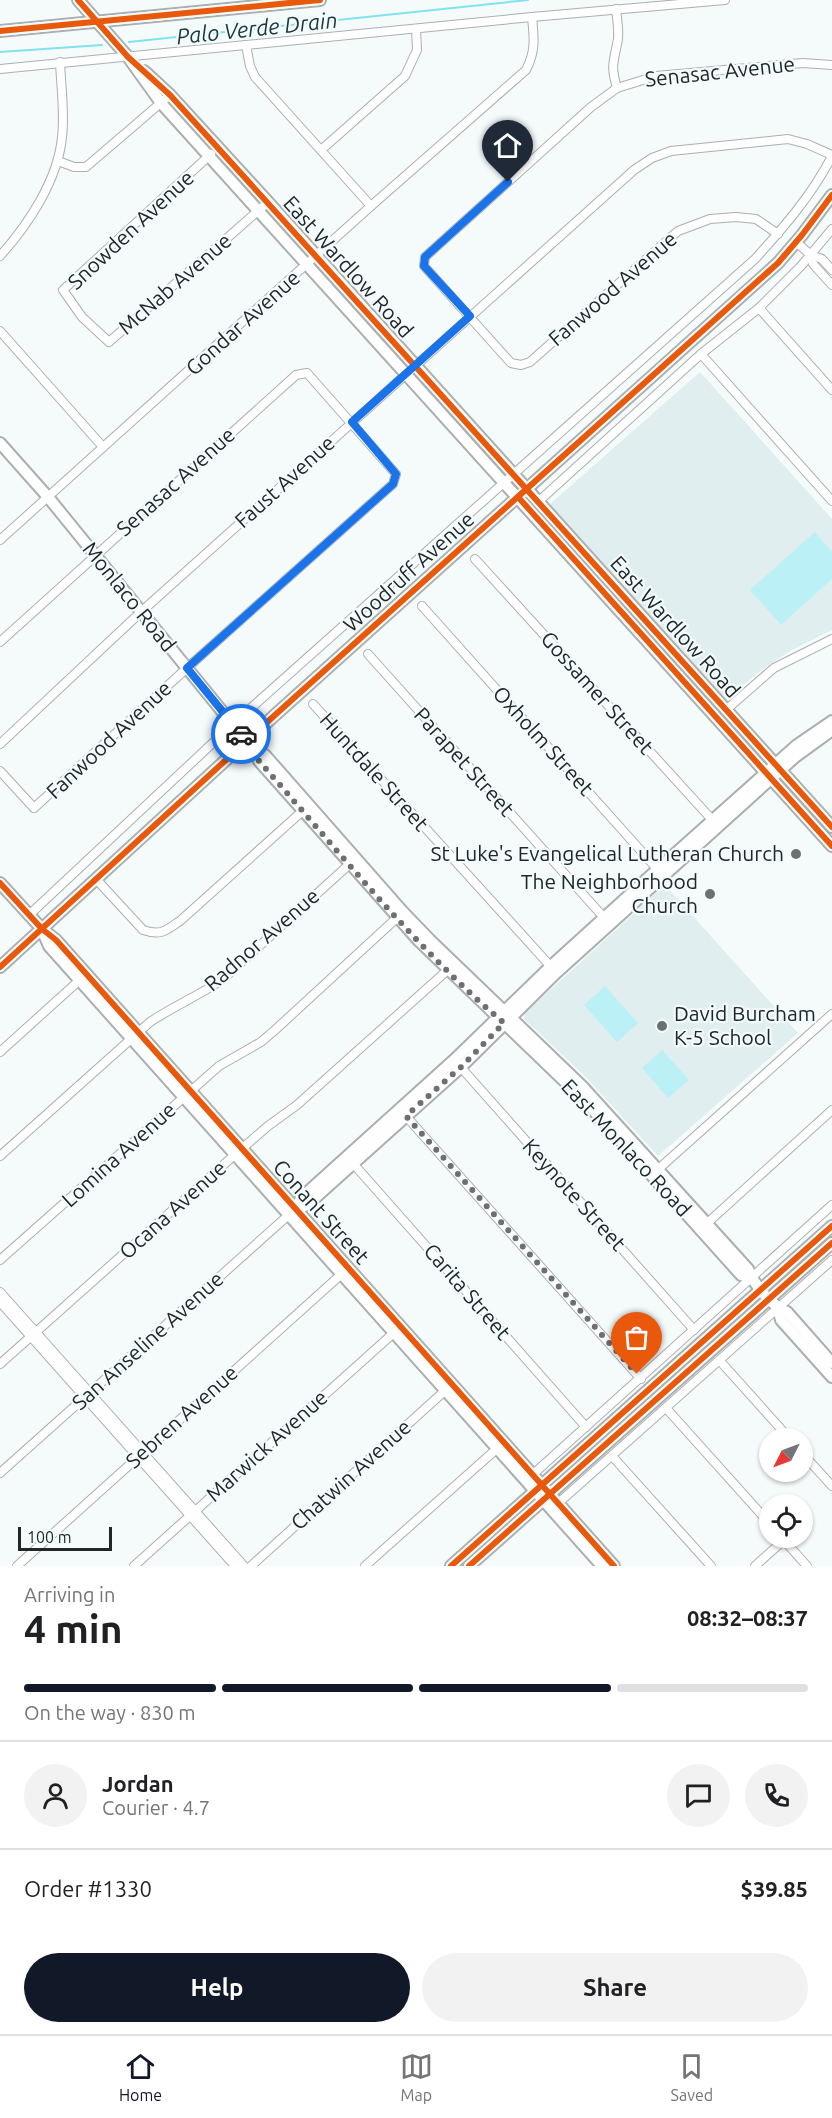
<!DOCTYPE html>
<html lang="en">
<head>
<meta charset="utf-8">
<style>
  :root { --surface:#fff; --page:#f2f2f2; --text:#202124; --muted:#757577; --line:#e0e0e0; --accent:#111827 }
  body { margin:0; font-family:Ubuntu,sans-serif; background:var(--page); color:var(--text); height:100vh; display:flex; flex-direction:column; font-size:22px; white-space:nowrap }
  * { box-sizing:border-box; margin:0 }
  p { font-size:20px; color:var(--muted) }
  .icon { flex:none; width:33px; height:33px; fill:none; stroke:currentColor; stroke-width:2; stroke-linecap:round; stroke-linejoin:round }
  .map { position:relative; height:1566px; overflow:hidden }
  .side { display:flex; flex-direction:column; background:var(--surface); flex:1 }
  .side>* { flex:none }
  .needle { width:39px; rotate:228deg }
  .buttons { position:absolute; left:759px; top:1428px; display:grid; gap:12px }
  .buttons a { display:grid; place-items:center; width:54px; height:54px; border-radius:50%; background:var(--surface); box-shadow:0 2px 4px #0004; font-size:30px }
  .scale { position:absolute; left:18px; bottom:15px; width:94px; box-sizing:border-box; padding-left:6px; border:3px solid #232627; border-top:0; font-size:16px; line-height:21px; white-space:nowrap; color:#232627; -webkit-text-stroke:4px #f2fcfd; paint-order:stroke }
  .pin { position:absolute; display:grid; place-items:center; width:51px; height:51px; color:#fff; margin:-62px -26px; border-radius:50% 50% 50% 0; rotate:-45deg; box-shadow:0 0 6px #0007 }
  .pin .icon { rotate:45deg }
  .courier { position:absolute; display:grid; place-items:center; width:60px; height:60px; margin:-30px; border:4px solid #1a73e8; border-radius:50%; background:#fff; color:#222; box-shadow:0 2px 8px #0007 }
  .overview em { font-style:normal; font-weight:700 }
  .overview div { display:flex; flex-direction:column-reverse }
  .overview { display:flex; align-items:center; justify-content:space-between; height:102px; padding:0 24px }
  h1 { font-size:39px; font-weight:700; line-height:45px }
  .bar { display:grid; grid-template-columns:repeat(4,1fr); gap:9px 6px; align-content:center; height:72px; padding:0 24px }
  .bar i { height:8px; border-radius:4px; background:var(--line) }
  .bar .on { background:var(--accent) }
  .bar p { grid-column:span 4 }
  .line { display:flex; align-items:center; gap:15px; padding:0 24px; border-top:2px solid var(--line) }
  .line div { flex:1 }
  .round { display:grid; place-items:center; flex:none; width:63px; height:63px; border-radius:32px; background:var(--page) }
  .primary-button { display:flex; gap:12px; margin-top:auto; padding:12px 24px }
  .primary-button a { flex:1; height:69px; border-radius:36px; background:var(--accent); color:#fff; font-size:24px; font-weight:700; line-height:69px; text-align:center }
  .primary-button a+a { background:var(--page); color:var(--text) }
  .menu { display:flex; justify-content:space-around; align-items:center; height:84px; border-top:2px solid var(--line); background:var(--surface); font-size:16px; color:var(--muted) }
  .menu a { display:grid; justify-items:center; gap:3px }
  .menu .on { color:var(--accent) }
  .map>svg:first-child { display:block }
  .built { fill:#e1eeef }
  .green { fill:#bbf0f6 }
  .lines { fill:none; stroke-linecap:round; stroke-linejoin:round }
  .stream { stroke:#7fe4ee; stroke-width:2 }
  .street-casing { stroke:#abafb0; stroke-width:10 }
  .secondary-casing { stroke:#abafb0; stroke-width:14 }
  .street { stroke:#fefefe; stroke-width:8 }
  .secondary { stroke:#fefefe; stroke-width:10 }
  .cycleway-casing { stroke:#f2fcfd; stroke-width:10 }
  .cycleway { stroke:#e8590c; stroke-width:6 }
  .done { stroke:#6c7071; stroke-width:6; stroke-dasharray:0 10.8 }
  .route { stroke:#1a73e8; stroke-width:8 }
  .poi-dot { fill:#6c7071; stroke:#f2fcfd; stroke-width:2 }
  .labels { text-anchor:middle; stroke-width:4.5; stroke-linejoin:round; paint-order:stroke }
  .street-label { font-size:21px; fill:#232627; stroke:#f2fcfd }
  .poi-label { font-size:21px; fill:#232627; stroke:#f2fcfd; text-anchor:end }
  .water-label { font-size:22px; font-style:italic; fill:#20383b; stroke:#f2fcfd }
</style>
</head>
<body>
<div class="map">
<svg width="832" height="1566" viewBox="0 0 832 1566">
  <rect width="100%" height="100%" fill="#f5fafa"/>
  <!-- built -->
  <g class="built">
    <path d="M700,372L832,519V630L790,651L763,669L726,699L550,504Z"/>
    <path d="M665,885L798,1033L658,1156L582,1073L524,1019L525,1013Z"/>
  </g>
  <!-- green -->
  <g class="green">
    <path d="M815,532L832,552V579L781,625L750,590Z"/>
    <path d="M605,986L638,1023L617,1042L584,1005Z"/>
    <path d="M662,1050L689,1080L668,1098L642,1068Z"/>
  </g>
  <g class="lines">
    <!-- stream -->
    <g class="stream">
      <path d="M129,42L528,0"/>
      <path d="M0,52L102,45"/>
    </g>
    <defs>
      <g id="street">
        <path d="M616,9C617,19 619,29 618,39C614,62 610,64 617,88"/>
        <path d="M246,45L250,66L255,77L371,206"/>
        <path d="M0,69L532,17L725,0"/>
        <path d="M321,150L405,76L417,50L416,29"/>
        <path d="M211,154L63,290L82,317L109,342L268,202"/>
        <path d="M58,161L74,167H86L170,95"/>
        <path d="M778,234L756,219L736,217L710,219L678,231L530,362L521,365L511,363L424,266L425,257L591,107L617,88L656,76L803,63L832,65"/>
        <path d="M796,242L811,255L822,259L832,270"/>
        <path d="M811,255L813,264L832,285"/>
        <path d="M0,256C28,225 58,180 62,137C65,113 61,87 60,62"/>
        <path d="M759,308L832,390"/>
        <path d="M0,331L103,447"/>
        <path d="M701,354L832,501"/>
        <path d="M539,501L701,354L759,308L801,266L832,229"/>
        <path d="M0,540L371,206L526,70C536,51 534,38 532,17"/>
        <path d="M475,559L715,823"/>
        <path d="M422,606L659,871"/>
        <path d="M0,642L296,375L307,373L396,474L393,484L187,668L34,808L0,771"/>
        <path d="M368,654L607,921"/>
        <path d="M313,704L553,969"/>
        <path d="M727,709L774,668L832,639"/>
        <path d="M0,744L142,611L634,170L652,158L671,151L788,139L807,144L832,155"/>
        <path d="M96,879L143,930C161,936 165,931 180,921L307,807"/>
        <path d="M29,915L233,724L755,259C784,227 812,195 832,156"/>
        <path d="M0,1052L83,977"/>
        <path d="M457,1063L694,1330"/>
        <path d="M404,1114L641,1379"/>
        <path d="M0,1156L150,1022C174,1006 200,995 223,979L353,861"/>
        <path d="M350,1160L586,1427"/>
        <path d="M654,1173L832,1014"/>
        <path d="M704,1226L832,1110"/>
        <path d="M0,1260L219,1066L261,1042L275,1030L400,915"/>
        <path d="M0,1292L244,1566"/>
        <path d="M0,1302L235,1566"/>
        <path d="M720,1361L789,1438"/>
        <path d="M0,1364L230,1159L268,1126L297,1105L451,967"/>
        <path d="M666,1408L770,1524"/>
        <path d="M802,1453L832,1486"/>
        <path d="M612,1456L711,1566"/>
        <path d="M0,1473L292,1212"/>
        <path d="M530,1477L832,1205"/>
        <path d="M555,1506L832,1260"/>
        <path d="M782,1538L807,1566"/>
        <path d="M17,1566L345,1271"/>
        <path d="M134,1566L397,1330"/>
        <path d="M251,1566L449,1387"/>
        <path d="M365,1566L501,1445"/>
        <path d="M755,1566L784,1540"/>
      </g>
      <g id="secondary">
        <path d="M78,0L128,57L161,103L832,846"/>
        <path d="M0,31L320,0"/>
        <path d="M144,71L170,95L268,202L832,827"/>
        <path d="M0,443L48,497L256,753L259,761L419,941L586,1102L741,1275L751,1278"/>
        <path d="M256,753L265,755L403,912L430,940L582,1086L748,1269C754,1285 771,1305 787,1312L832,1363"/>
        <path d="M0,883L42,929L56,940L614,1566"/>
        <path d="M43,932L49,946L602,1566"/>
        <path d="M0,967L275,715L778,263L802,235L832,195"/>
        <path d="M296,1209L301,1198L454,1060L550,967L658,869L797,745L832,721"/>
        <path d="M296,1209L307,1205L461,1067L556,973L795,757L832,730"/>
        <path d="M778,1308L781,1320L832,1377"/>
        <path d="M451,1566L832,1226"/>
        <path d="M469,1566L832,1243"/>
      </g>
    </defs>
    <!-- street casing -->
    <use href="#street" class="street-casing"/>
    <!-- secondary casing -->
    <use href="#secondary" class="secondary-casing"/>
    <!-- street -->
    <use href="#street" class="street"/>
    <!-- secondary -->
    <use href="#secondary" class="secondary"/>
    <defs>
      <g id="cycleway">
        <path d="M78,0L128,57L170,95L832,827"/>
        <path d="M0,31L320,0"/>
        <path d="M518,497L832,846"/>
        <path d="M0,883L42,929L56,940L614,1566"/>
        <path d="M0,967L275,715L778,263L802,235L832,195"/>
        <path d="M451,1566L832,1226"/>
        <path d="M469,1566L832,1243"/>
      </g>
    </defs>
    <!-- cycleway casing -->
    <use href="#cycleway" class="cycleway-casing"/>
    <!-- cycleway -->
    <use href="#cycleway" class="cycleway"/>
  </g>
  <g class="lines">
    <!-- done -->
    <path class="done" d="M241,734L256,753L259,761C337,849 415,948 504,1023L461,1067L406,1116L637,1374"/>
    <!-- route -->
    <path class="route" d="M241,734L187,668L393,484L396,474L352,422L470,316L424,266L425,257L508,182"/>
  </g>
  <!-- markers -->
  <g class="poi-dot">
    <circle cx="796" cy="854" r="6"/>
    <circle cx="710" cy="894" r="6"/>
    <circle cx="662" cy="1026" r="6"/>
  </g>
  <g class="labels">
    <!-- street labels -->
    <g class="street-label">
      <text transform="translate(720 72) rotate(-6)" y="7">Senasac Avenue</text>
      <text transform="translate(131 230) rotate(-43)" y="7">Snowden Avenue</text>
      <text transform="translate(348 267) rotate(48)" y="7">East Wardlow Road</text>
      <text transform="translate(175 284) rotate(-41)" y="7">McNab Avenue</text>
      <text transform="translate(613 289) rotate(-41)" y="7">Fanwood Avenue</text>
      <text transform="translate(243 323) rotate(-42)" y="7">Gondar Avenue</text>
      <text transform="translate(176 482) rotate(-42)" y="7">Senasac Avenue</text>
      <text transform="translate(285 482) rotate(-42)" y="7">Faust Avenue</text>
      <text transform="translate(409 572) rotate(-42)" y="7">Woodruff Avenue</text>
      <text transform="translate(129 597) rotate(51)" y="7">Monlaco Road</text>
      <text transform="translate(675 627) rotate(48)" y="7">East Wardlow Road</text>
      <text transform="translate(597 693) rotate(48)" y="7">Gossamer Street</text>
      <text transform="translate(109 740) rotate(-43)" y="7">Fanwood Avenue</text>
      <text transform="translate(543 741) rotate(48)" y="7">Oxholm Street</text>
      <text transform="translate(464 762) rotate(48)" y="7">Parapet Street</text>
      <text transform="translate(374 772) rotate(48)" y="7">Huntdale Street</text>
      <text transform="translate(262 940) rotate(-41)" y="7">Radnor Avenue</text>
      <text transform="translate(626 1148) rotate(47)" y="7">East Monlaco Road</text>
      <text transform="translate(119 1155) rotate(-42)" y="7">Lomina Avenue</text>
      <text transform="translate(574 1195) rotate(48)" y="7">Keynote Street</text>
      <text transform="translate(173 1210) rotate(-42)" y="7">Ocana Avenue</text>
      <text transform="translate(321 1212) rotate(48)" y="7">Conant Street</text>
      <text transform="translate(467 1292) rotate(49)" y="7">Carita Street</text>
      <text transform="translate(148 1341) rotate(-42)" y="7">San Anseline Avenue</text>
      <text transform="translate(182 1417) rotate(-42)" y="7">Sebren Avenue</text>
      <text transform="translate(267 1446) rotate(-42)" y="7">Marwick Avenue</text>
      <text transform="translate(351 1475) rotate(-42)" y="7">Chatwin Avenue</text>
    </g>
    <!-- poi labels -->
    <g class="poi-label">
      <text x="784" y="861">St Luke's Evangelical Lutheran Church</text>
      <text x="698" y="889">The Neighborhood<tspan x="698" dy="24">Church</tspan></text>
      <text x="674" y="1021" text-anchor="start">David Burcham<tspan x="674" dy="24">K-5 School</tspan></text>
    </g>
    <!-- water labels -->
    <g class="water-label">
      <text transform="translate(257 28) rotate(-6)" y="8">Palo Verde Drain</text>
    </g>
  </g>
</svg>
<div class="buttons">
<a><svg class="needle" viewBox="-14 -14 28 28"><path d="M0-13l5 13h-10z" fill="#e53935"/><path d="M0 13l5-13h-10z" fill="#757577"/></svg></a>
<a><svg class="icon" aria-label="locate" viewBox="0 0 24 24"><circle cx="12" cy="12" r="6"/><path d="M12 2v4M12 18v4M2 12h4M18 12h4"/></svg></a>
</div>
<div class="scale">100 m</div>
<div class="pin" style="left:637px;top:1374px;background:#ea580c"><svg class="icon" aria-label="bag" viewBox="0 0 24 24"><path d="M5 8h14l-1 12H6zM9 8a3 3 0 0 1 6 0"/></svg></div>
<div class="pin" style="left:508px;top:182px;background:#1f2937"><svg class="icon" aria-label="home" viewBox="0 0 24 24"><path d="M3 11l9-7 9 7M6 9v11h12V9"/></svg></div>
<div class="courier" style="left:241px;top:734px"><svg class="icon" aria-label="car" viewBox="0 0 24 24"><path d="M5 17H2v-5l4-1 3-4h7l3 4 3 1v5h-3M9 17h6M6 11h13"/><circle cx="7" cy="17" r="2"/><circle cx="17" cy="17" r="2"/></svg></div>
</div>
<section class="side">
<div class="overview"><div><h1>4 min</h1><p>Arriving in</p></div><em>08:32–08:37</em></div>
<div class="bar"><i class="on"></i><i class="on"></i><i class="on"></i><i></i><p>On the way · 830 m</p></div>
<div class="line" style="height:108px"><a class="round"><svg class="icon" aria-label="person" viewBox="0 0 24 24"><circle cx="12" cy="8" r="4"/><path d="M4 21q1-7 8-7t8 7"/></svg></a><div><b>Jordan</b><p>Courier · 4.7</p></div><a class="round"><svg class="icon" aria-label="chat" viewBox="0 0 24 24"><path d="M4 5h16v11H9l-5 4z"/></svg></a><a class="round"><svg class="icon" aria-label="phone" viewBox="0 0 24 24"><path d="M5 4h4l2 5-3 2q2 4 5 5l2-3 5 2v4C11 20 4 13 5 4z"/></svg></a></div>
<div class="line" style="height:78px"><div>Order #1330</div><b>$39.85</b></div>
<div class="primary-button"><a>Help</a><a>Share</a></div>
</section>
<nav class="menu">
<a class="on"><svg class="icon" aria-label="home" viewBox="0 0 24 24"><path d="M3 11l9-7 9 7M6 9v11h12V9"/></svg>Home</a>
<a><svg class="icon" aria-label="map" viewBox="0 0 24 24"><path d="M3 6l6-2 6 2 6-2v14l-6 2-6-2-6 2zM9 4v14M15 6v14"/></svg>Map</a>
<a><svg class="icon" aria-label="saved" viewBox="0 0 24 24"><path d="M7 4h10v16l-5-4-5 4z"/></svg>Saved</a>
</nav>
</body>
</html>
